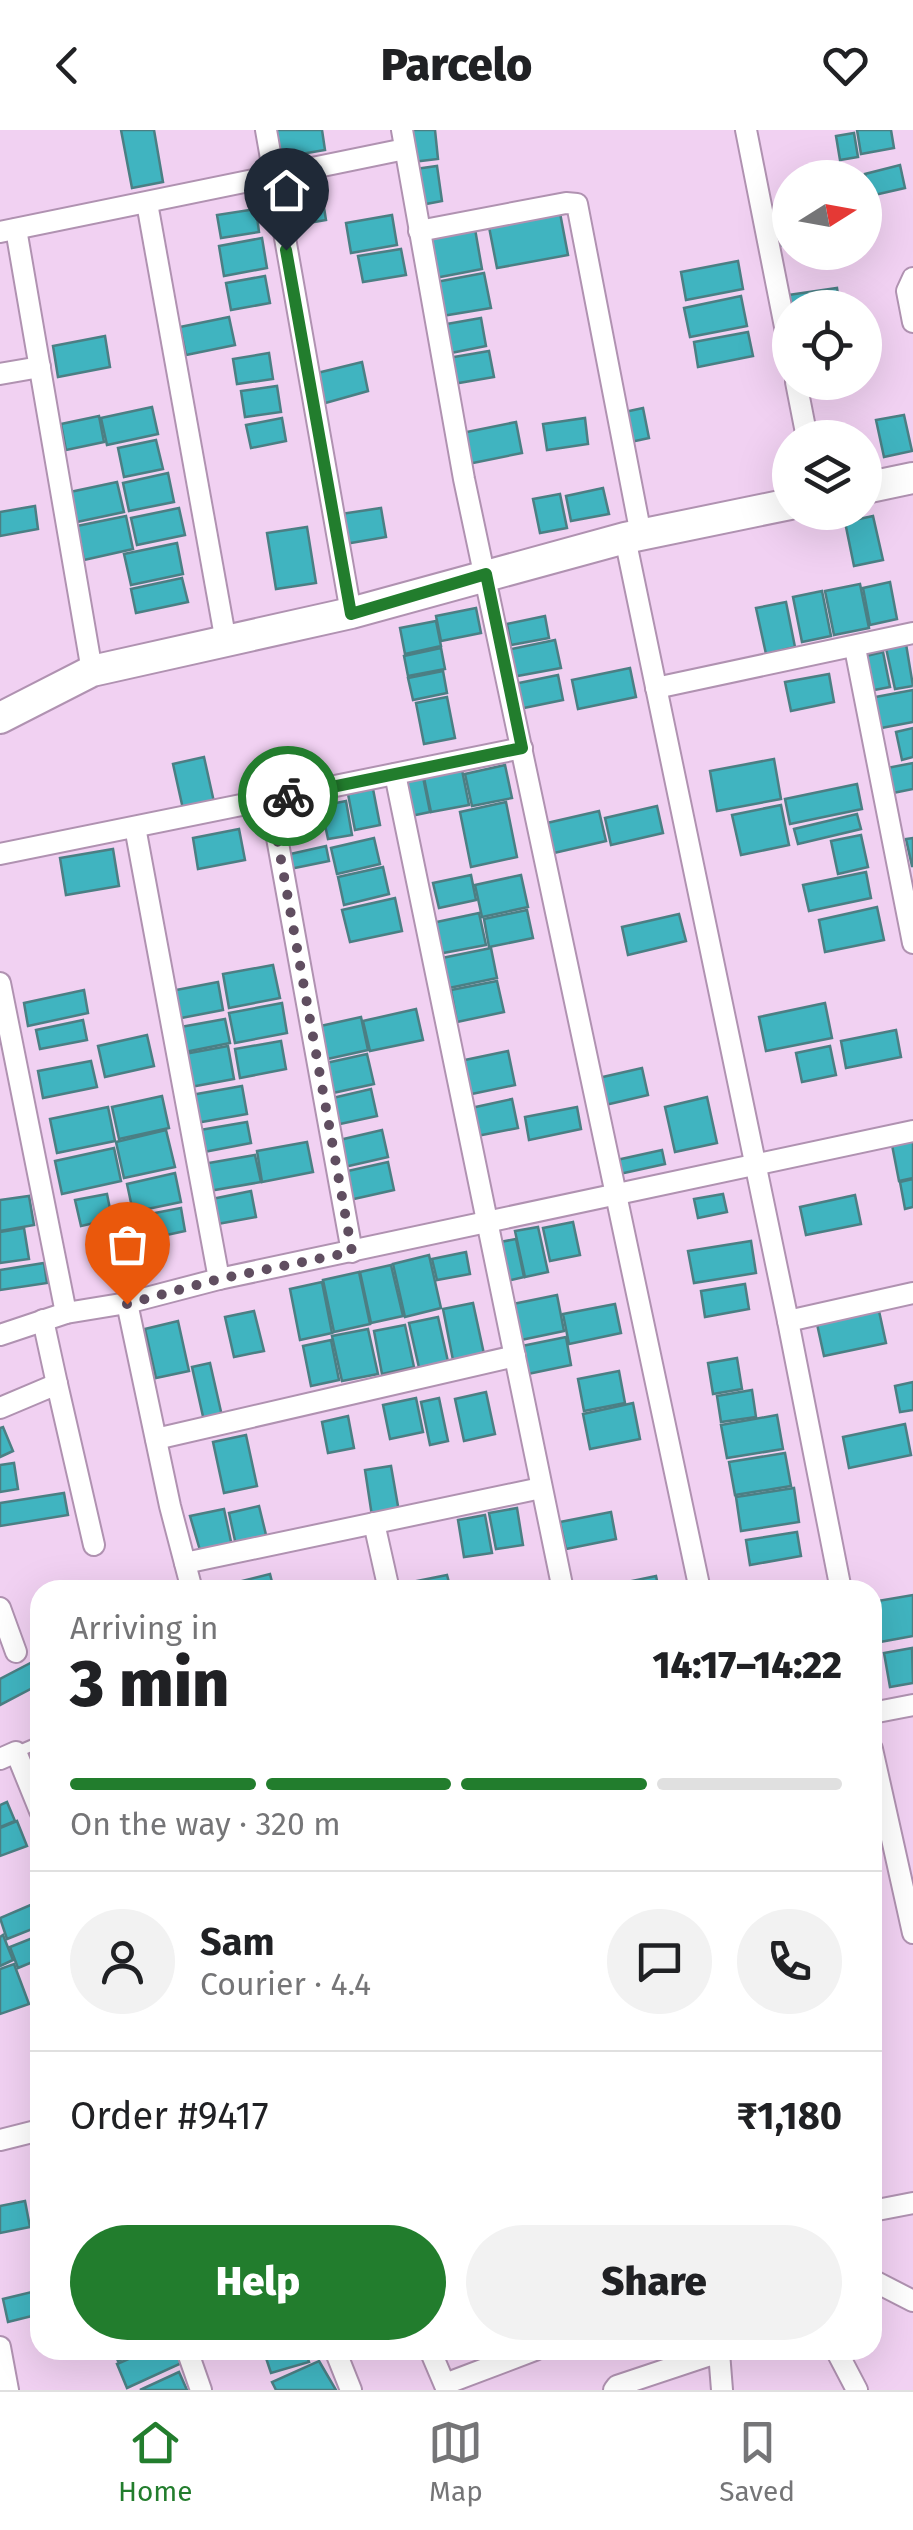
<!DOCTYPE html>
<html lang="en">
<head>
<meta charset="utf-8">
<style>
  :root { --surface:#fff; --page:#f2f2f2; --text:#202124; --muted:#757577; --line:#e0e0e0; --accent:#227d2d }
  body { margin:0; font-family:"Fira Sans",sans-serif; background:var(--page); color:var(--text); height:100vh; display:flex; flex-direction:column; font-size:38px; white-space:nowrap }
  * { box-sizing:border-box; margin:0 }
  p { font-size:32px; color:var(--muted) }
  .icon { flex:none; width:55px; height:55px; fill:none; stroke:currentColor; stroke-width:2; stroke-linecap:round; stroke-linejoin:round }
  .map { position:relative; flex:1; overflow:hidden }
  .side { position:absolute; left:30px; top:1450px; width:852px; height:780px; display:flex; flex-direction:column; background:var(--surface); border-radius:30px; box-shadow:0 10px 40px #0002 }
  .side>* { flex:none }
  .needle { width:65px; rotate:79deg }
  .controls { position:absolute; left:772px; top:30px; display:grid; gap:20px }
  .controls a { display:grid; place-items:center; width:110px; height:110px; border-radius:50%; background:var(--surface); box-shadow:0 10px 40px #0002; font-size:50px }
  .pin { position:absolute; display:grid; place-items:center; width:85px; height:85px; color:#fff; margin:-102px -42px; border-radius:50% 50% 50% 0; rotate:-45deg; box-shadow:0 0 10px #0007 }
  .pin .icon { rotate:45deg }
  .courier { position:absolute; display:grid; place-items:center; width:100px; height:100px; margin:-50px; border:8px solid #227d2d; border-radius:50%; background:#fff; color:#222; box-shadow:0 2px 12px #0007 }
  .overview em { font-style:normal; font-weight:800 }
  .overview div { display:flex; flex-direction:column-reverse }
  .overview { display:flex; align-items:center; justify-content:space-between; height:170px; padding:0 40px }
  h1 { font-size:65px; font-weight:800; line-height:75px }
  .bar { display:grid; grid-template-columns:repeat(4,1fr); gap:15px 10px; align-content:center; height:120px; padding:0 40px }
  .bar i { height:12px; border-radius:8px; background:var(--line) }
  .bar .on { background:var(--accent) }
  .bar p { grid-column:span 4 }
  .line { display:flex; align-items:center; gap:25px; padding:0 40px; border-top:2px solid var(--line) }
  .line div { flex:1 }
  .round { display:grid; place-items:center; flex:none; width:105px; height:105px; border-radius:52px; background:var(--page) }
  .button { display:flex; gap:20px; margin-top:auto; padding:20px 40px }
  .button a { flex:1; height:115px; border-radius:60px; background:var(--accent); color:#fff; font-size:40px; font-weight:800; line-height:115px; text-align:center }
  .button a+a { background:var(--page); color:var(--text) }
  header { display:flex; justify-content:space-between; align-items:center; height:130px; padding:0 40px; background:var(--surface); font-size:45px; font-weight:800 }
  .dock { display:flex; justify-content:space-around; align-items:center; height:140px; border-top:2px solid var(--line); background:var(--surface); font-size:28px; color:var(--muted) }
  .dock a { display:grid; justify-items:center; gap:5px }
  .dock .on { color:var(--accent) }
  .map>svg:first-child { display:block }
  .building { fill:#40b4c0; stroke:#4b7f84; stroke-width:2.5 }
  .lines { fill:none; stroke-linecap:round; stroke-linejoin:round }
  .lane-casing { stroke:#b092b1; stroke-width:14 }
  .street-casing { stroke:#b092b1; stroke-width:24 }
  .secondary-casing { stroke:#b092b1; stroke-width:34 }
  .lane { stroke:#fff; stroke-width:10 }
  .street { stroke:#fff; stroke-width:20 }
  .secondary { stroke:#fff; stroke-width:30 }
  .done { stroke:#604e60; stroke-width:10; stroke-dasharray:0 18 }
  .route { stroke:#227d2d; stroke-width:12 }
</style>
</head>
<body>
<header><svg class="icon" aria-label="back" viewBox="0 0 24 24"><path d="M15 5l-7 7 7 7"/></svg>Parcelo<svg class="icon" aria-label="heart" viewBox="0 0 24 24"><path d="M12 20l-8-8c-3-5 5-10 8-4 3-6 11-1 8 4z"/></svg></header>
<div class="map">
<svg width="913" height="2260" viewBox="0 0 913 2260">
  <rect width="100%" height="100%" fill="#f1d1f2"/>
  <!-- building -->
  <g class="building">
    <path d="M121,0H154L163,52L132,58Z"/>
    <path d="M273,0H322L325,20L277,28Z"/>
    <path d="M409,0H435L438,29L412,32Z"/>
    <path d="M857,0H891L894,18L861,24Z"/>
    <path d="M854,3L858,27L840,30L836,6Z"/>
    <path d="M900,35L905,58L870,66L865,44Z"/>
    <path d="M437,36L442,71L421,75L415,39Z"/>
    <path d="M321,59L326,90L291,96L285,65Z"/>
    <path d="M256,79L259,102L221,108L217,85Z"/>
    <path d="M560,83L568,125L497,138L489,97Z"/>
    <path d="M392,85L397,115L351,123L346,93Z"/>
    <path d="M790,85V114L776,116L771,89Z"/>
    <path d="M475,99L482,139L430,149L423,108Z"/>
    <path d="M262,108L267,138L224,146L219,116Z"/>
    <path d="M401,119L406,145L363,152L358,126Z"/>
    <path d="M738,131L743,159L686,170L681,142Z"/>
    <path d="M484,143L491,178L442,186L436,152Z"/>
    <path d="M265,146L270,173L231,180L226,153Z"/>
    <path d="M837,158L840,178H790L788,165Z"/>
    <path d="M741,166L747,196L690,207L684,178Z"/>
    <path d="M229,187L235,215L186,225L180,197Z"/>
    <path d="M481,188L486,216L446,224L441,195Z"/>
    <path d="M748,202L753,226L698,237L694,212Z"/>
    <path d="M105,206L110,237L58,247L53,216Z"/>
    <path d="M489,221L494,247L453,254L448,228Z"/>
    <path d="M269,223L273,249L237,254L233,229Z"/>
    <path d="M362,232L368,261L315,276L309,245Z"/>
    <path d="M277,256L281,282L245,287L241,261Z"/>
    <path d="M152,277L158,304L107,315L101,288Z"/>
    <path d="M643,278L649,308L626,313L620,283Z"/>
    <path d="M904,285L912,321L884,327L876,290Z"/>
    <path d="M99,286L104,312L66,320L61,294Z"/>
    <path d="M282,288L286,311L251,318L246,295Z"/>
    <path d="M585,288L588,314L547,320L543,294Z"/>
    <path d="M516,292L522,323L463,335L457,304Z"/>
    <path d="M156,310L163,339L124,347L118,318Z"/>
    <path d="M168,343L174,372L129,381L123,353Z"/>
    <path d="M117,352L124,382L77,392L70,362Z"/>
    <path d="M603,358L609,384L571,391L566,366Z"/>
    <path d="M560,364L567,398L540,403L533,369Z"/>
    <path d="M35,376L38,399L0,406V382Z"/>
    <path d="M179,378L185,405L137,415L131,388Z"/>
    <path d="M381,378L386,407L339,415L334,385Z"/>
    <path d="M126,386L133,419L84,430L77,396Z"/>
    <path d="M873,386L883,430L854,436L845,392Z"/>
    <path d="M307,397L316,453L276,459L267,403Z"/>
    <path d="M177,413L183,444L131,455L124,424Z"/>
    <path d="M182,448L188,472L136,483L131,459Z"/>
    <path d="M890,452L897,489L870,495L863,458Z"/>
    <path d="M860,454L869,498L834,505L825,461Z"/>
    <path d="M822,461L831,506L802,512L793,467Z"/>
    <path d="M786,472L795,517L766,524L756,478Z"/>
    <path d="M476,478L481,503L441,511L436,486Z"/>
    <path d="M545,486L549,508L511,515L507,494Z"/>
    <path d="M436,491L441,516L405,524L400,498Z"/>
    <path d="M555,510L561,538L512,547L507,520Z"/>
    <path d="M906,514L913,556L895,559L886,518Z"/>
    <path d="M441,518L445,539L408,546L404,526Z"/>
    <path d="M883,522L890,557L869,561L862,527Z"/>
    <path d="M630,538L636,567L578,579L572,550Z"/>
    <path d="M443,541L447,563L413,570L408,548Z"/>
    <path d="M829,544L834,572L791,581L785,552Z"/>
    <path d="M558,545L563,570L519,579L514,554Z"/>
    <path d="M913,560V592L876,599L870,568Z"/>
    <path d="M447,567L455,608L424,614L416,573Z"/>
    <path d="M913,598V627L902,630L896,602Z"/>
    <path d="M204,627L214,672L183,679L173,634Z"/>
    <path d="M774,629L781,669L717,681L710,641Z"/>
    <path d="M913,633V659L888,664L882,639Z"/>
    <path d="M505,635L512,668L472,676L465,644Z"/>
    <path d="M462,640L469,675L431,682L424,648Z"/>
    <path d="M423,647L430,682L406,687L399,652Z"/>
    <path d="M857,654L862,679L790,694L785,669Z"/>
    <path d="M373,659L380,695L355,700L348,664Z"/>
    <path d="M346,671L352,705L328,709L321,676Z"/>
    <path d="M506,672L517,727L471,737L460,682Z"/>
    <path d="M781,675L789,715L741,725L732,685Z"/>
    <path d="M657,676L663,703L611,715L605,688Z"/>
    <path d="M599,681L606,711L554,723L547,693Z"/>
    <path d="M857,684L861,699L798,714L794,699Z"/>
    <path d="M239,699L245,730L198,739L193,708Z"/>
    <path d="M861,705L868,737L838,744L831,711Z"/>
    <path d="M374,708L380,734L337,744L331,718Z"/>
    <path d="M913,708V736H912L906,709Z"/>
    <path d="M326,716L329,731L280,741L277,727Z"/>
    <path d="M113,719L119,756L66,765L60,728Z"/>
    <path d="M383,737L389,764L344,775L338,747Z"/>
    <path d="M866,742L871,768L809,781L803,755Z"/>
    <path d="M471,745L476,770L439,778L433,753Z"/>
    <path d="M521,745L528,777L482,787L475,755Z"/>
    <path d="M395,768L402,801L350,812L342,780Z"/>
    <path d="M877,777L884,810L825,822L819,790Z"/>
    <path d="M527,780L533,808L489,817L484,789Z"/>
    <path d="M479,783L486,815L438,824L432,793Z"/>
    <path d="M679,784L686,811L628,825L622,797Z"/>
    <path d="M491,818L497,848L449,858L442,828Z"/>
    <path d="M273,835L280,868L229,878L223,844Z"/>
    <path d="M497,851L504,882L457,892L451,860Z"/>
    <path d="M218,852L223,880L176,889L171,861Z"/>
    <path d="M84,860L88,883L28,896L24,873Z"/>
    <path d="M282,873L287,903L235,913L229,883Z"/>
    <path d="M825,873L832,908L766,921L759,887Z"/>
    <path d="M416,879L423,910L370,921L363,891Z"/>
    <path d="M361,887L368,920L314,932L307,899Z"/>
    <path d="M225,889L230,913L180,923L175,898Z"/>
    <path d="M83,890L87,910L40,919L36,900Z"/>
    <path d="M896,900L901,927L846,938L841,911Z"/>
    <path d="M147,905L154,936L105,947L98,916Z"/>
    <path d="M281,911L286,939L240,948L235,919Z"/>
    <path d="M228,916L234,949L185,958L179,925Z"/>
    <path d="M830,916L836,945L802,952L796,923Z"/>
    <path d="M508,921L515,955L467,965L460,931Z"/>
    <path d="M367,924L374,954L324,965L317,935Z"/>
    <path d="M91,931L97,957L43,968L38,941Z"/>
    <path d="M642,938L648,965L601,976L594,949Z"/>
    <path d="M242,956L247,984L196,993L191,965Z"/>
    <path d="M371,959L377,986L326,997L320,971Z"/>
    <path d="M162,966L169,998L119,1009L112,977Z"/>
    <path d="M707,967L717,1013L675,1022L665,977Z"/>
    <path d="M512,969L518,998L477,1006L471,978Z"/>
    <path d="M108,977L115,1011L57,1023L50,989Z"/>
    <path d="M577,977L581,999L529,1010L525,987Z"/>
    <path d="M247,992L251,1013L204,1022L200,1000Z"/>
    <path d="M166,1000L175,1037L124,1048L116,1012Z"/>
    <path d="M382,1000L388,1027L340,1038L335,1011Z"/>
    <path d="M913,1010V1048L899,1051L892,1015Z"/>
    <path d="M307,1012L313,1042L262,1052L257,1021Z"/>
    <path d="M114,1018L121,1051L62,1064L55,1031Z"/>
    <path d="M662,1020L665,1034L615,1045L612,1031Z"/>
    <path d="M255,1025L261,1052L209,1061L203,1034Z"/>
    <path d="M388,1032L394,1060L345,1071L339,1043Z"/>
    <path d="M175,1043L181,1072L133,1082L127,1054Z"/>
    <path d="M913,1049V1077L905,1079L900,1052Z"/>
    <path d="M251,1061L256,1087L212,1095L207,1070Z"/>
    <path d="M107,1064L112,1089L81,1096L75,1070Z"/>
    <path d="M723,1064L727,1082L698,1088L694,1069Z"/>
    <path d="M855,1065L861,1094L806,1105L800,1077Z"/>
    <path d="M29,1066L34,1095L0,1101V1070Z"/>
    <path d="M181,1078L185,1101L139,1111L134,1087Z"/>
    <path d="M573,1092L580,1125L550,1131L543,1098Z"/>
    <path d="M538,1097L548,1142L525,1147L515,1101Z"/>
    <path d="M24,1098L29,1129L0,1133V1102Z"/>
    <path d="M516,1109L524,1147L503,1152L495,1113Z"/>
    <path d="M751,1111L756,1143L694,1153L688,1121Z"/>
    <path d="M466,1122L470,1144L437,1150L432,1129Z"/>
    <path d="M429,1125L441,1178L405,1187L393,1134Z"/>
    <path d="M44,1133L47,1153L0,1160V1140Z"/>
    <path d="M391,1135L403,1186L371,1193L360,1142Z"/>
    <path d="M359,1142L370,1194L334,1202L323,1150Z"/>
    <path d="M322,1152L332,1203L300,1210L290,1159Z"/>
    <path d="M745,1154L749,1179L705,1187L701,1161Z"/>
    <path d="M557,1165L564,1201L521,1210L513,1174Z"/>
    <path d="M473,1173L484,1224L453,1230L443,1179Z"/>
    <path d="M615,1174L621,1203L569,1214L563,1184Z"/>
    <path d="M254,1181L264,1221L234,1227L225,1187Z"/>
    <path d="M879,1181L886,1213L824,1226L817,1194Z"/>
    <path d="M438,1187L449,1236L420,1242L409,1193Z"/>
    <path d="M178,1191L189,1241L156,1248L145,1199Z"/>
    <path d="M405,1195L414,1237L382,1244L374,1201Z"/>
    <path d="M368,1199L378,1244L342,1251L332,1206Z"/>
    <path d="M566,1207L571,1235L523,1245L517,1217Z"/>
    <path d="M331,1210L339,1250L311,1256L303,1216Z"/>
    <path d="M737,1228L742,1259L713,1264L708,1233Z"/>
    <path d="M210,1233L222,1286L204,1291L192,1237Z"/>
    <path d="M619,1241L625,1273L584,1281L578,1249Z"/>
    <path d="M913,1252V1280L900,1282L895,1256Z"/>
    <path d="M752,1260L756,1287L721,1292L717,1266Z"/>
    <path d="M486,1262L495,1304L464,1311L455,1269Z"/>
    <path d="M416,1268L423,1302L390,1309L383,1275Z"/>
    <path d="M439,1268L448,1311L430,1315L421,1272Z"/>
    <path d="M633,1273L640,1309L590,1319L583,1284Z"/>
    <path d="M777,1285L783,1319L727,1328L721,1295Z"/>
    <path d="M348,1286L354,1318L328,1323L322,1292Z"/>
    <path d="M905,1294L911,1325L849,1338L843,1307Z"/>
    <path d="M3,1297L13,1321L0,1327V1298Z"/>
    <path d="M246,1305L257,1356L224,1363L213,1312Z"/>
    <path d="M785,1323L791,1356L735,1365L729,1332Z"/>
    <path d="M14,1333L18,1359L0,1362V1335Z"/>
    <path d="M391,1336L399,1382L372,1386L365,1340Z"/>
    <path d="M794,1358L799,1392L741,1401L736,1367Z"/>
    <path d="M64,1363L68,1385L0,1396V1373Z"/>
    <path d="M259,1376L268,1413L237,1420L229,1383Z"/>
    <path d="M517,1378L523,1415L496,1419L489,1383Z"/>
    <path d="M224,1379L233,1421L202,1427L190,1386Z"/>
    <path d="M611,1382L616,1409L566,1419L560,1392Z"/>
    <path d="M485,1385L492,1423L464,1427L458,1390Z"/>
    <path d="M797,1402L801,1426L750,1435L746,1410Z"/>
    <path d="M270,1444L274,1460H210V1459Z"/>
    <path d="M447,1445L451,1460H403L402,1454Z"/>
    <path d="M656,1446L659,1460H614L613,1455Z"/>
    <path d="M913,1465V1506L880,1512L872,1472Z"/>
    <path d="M912,1518L913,1553L890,1557L884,1523Z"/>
    <path d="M40,1528V1554L0,1575V1549Z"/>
    <path d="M7,1672L15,1691L0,1697V1675Z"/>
    <path d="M17,1691L27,1716L0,1726V1698Z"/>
    <path d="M40,1771V1796L7,1809L0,1788Z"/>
    <path d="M3,1805L13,1830L0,1836V1807Z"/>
    <path d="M40,1805V1829L18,1838L10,1817Z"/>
    <path d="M14,1834L29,1874L0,1884V1839Z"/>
    <path d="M25,2071L30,2097L0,2103V2076Z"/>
    <path d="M40,2160V2184L8,2192L3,2169Z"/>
    <path d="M113,2220H143L118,2231Z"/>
    <path d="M149,2220H178L184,2232L127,2258L117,2234Z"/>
    <path d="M280,2220H305L309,2232L271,2243L265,2225Z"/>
    <path d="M319,2231L336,2260H276L272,2252Z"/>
    <path d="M179,2242L187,2260H140Z"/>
  </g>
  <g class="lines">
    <defs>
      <path id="lane" d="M17,1622L40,1612"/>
      <g id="street">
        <path d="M266,0L351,483"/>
        <path d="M402,0L464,349L700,1460"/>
        <path d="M746,0L790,222"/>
        <path d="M147,73L226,512"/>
        <path d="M16,99L92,541"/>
        <path d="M419,101L566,73L577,74L641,405"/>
        <path d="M0,102L405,19"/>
        <path d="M913,148L907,161L913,192"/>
        <path d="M0,244L40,237"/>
        <path d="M796,252L807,308"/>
        <path d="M625,408L788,1191L841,1460"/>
        <path d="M855,518L913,813"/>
        <path d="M656,558L913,503"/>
        <path d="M395,644L563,1460"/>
        <path d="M270,669L352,1122"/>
        <path d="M135,697L219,1149"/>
        <path d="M0,724L522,618"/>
        <path d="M0,853L66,1183"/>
        <path d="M127,1173L170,1376L192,1460"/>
        <path d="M43,1190L57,1254"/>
        <path d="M788,1191L913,1163"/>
        <path d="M0,1205L66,1183L127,1173L219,1149L913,1001"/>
        <path d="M0,1278L57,1254L94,1415"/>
        <path d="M156,1309L515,1226"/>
        <path d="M374,1393L389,1460"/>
        <path d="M185,1433L541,1358"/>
        <path d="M0,1478L16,1522"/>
        <path d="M872,1583L913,1575"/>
        <path d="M872,1619L913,1803"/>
        <path d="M0,1629L16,1622L40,1681"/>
        <path d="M0,2010L40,2000"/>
        <path d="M872,2081L913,2073"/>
        <path d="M872,2150L913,2171"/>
        <path d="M0,2217L8,2260"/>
        <path d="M187,2220L201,2260"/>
        <path d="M335,2220L351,2260"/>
        <path d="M430,2220L447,2260"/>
        <path d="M836,2220L857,2260"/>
        <path d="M445,2254L535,2220"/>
        <path d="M614,2260L617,2256L719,2222L722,2260"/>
      </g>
      <g id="secondary">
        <path d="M865,358L913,348"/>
        <path d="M0,588L92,541L351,483L625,408L790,374"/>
      </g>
    </defs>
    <!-- lane casing -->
    <use href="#lane" class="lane-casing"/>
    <!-- street casing -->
    <use href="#street" class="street-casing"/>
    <!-- secondary casing -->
    <use href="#secondary" class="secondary-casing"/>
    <!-- lane -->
    <use href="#lane" class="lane"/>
    <!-- street -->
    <use href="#street" class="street"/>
    <!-- secondary -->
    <use href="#secondary" class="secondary"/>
  </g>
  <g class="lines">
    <!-- done -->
    <path class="done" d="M127,1174L219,1149L352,1122L270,669L288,666"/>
    <!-- route -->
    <path class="route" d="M286,120L351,484L486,444L522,618L288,666"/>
  </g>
</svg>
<div class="controls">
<a><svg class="needle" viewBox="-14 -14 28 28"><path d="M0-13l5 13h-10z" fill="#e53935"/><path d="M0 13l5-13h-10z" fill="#757577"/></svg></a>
<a><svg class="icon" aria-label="locate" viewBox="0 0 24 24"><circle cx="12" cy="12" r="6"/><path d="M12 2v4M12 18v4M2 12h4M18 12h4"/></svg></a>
<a><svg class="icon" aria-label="layers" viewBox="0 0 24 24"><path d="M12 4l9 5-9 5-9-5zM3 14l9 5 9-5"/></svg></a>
</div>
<div class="pin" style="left:127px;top:1174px;background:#ea580c"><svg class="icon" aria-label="bag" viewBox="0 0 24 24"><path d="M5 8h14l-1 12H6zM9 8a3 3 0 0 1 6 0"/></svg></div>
<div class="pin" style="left:286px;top:120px;background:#1f2937"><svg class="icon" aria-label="home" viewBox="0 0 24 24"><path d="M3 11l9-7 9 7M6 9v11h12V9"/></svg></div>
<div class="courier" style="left:288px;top:666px"><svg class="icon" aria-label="bike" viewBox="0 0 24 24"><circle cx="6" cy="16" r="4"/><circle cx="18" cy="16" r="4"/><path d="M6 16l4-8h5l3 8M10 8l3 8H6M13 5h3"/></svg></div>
<section class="side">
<div class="overview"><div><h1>3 min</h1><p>Arriving in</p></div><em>14:17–14:22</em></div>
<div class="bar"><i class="on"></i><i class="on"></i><i class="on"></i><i></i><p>On the way · 320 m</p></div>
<div class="line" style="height:180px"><a class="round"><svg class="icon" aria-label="person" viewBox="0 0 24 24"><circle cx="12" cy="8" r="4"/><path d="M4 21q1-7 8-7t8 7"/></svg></a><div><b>Sam</b><p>Courier · 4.4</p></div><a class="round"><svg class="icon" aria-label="chat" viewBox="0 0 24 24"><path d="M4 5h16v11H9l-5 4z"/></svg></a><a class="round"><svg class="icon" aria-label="phone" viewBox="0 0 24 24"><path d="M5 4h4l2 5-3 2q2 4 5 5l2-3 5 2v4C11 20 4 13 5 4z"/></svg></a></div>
<div class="line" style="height:130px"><div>Order #9417</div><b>₹1,180</b></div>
<div class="button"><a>Help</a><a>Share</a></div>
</section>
</div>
<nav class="dock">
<a class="on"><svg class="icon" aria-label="home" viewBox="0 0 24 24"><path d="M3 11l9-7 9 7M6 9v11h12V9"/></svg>Home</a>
<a><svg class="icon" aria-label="map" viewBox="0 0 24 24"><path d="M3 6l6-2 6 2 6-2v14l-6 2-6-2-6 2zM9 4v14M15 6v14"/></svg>Map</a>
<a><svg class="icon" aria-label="saved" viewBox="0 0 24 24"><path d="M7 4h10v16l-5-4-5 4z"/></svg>Saved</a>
</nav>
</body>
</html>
